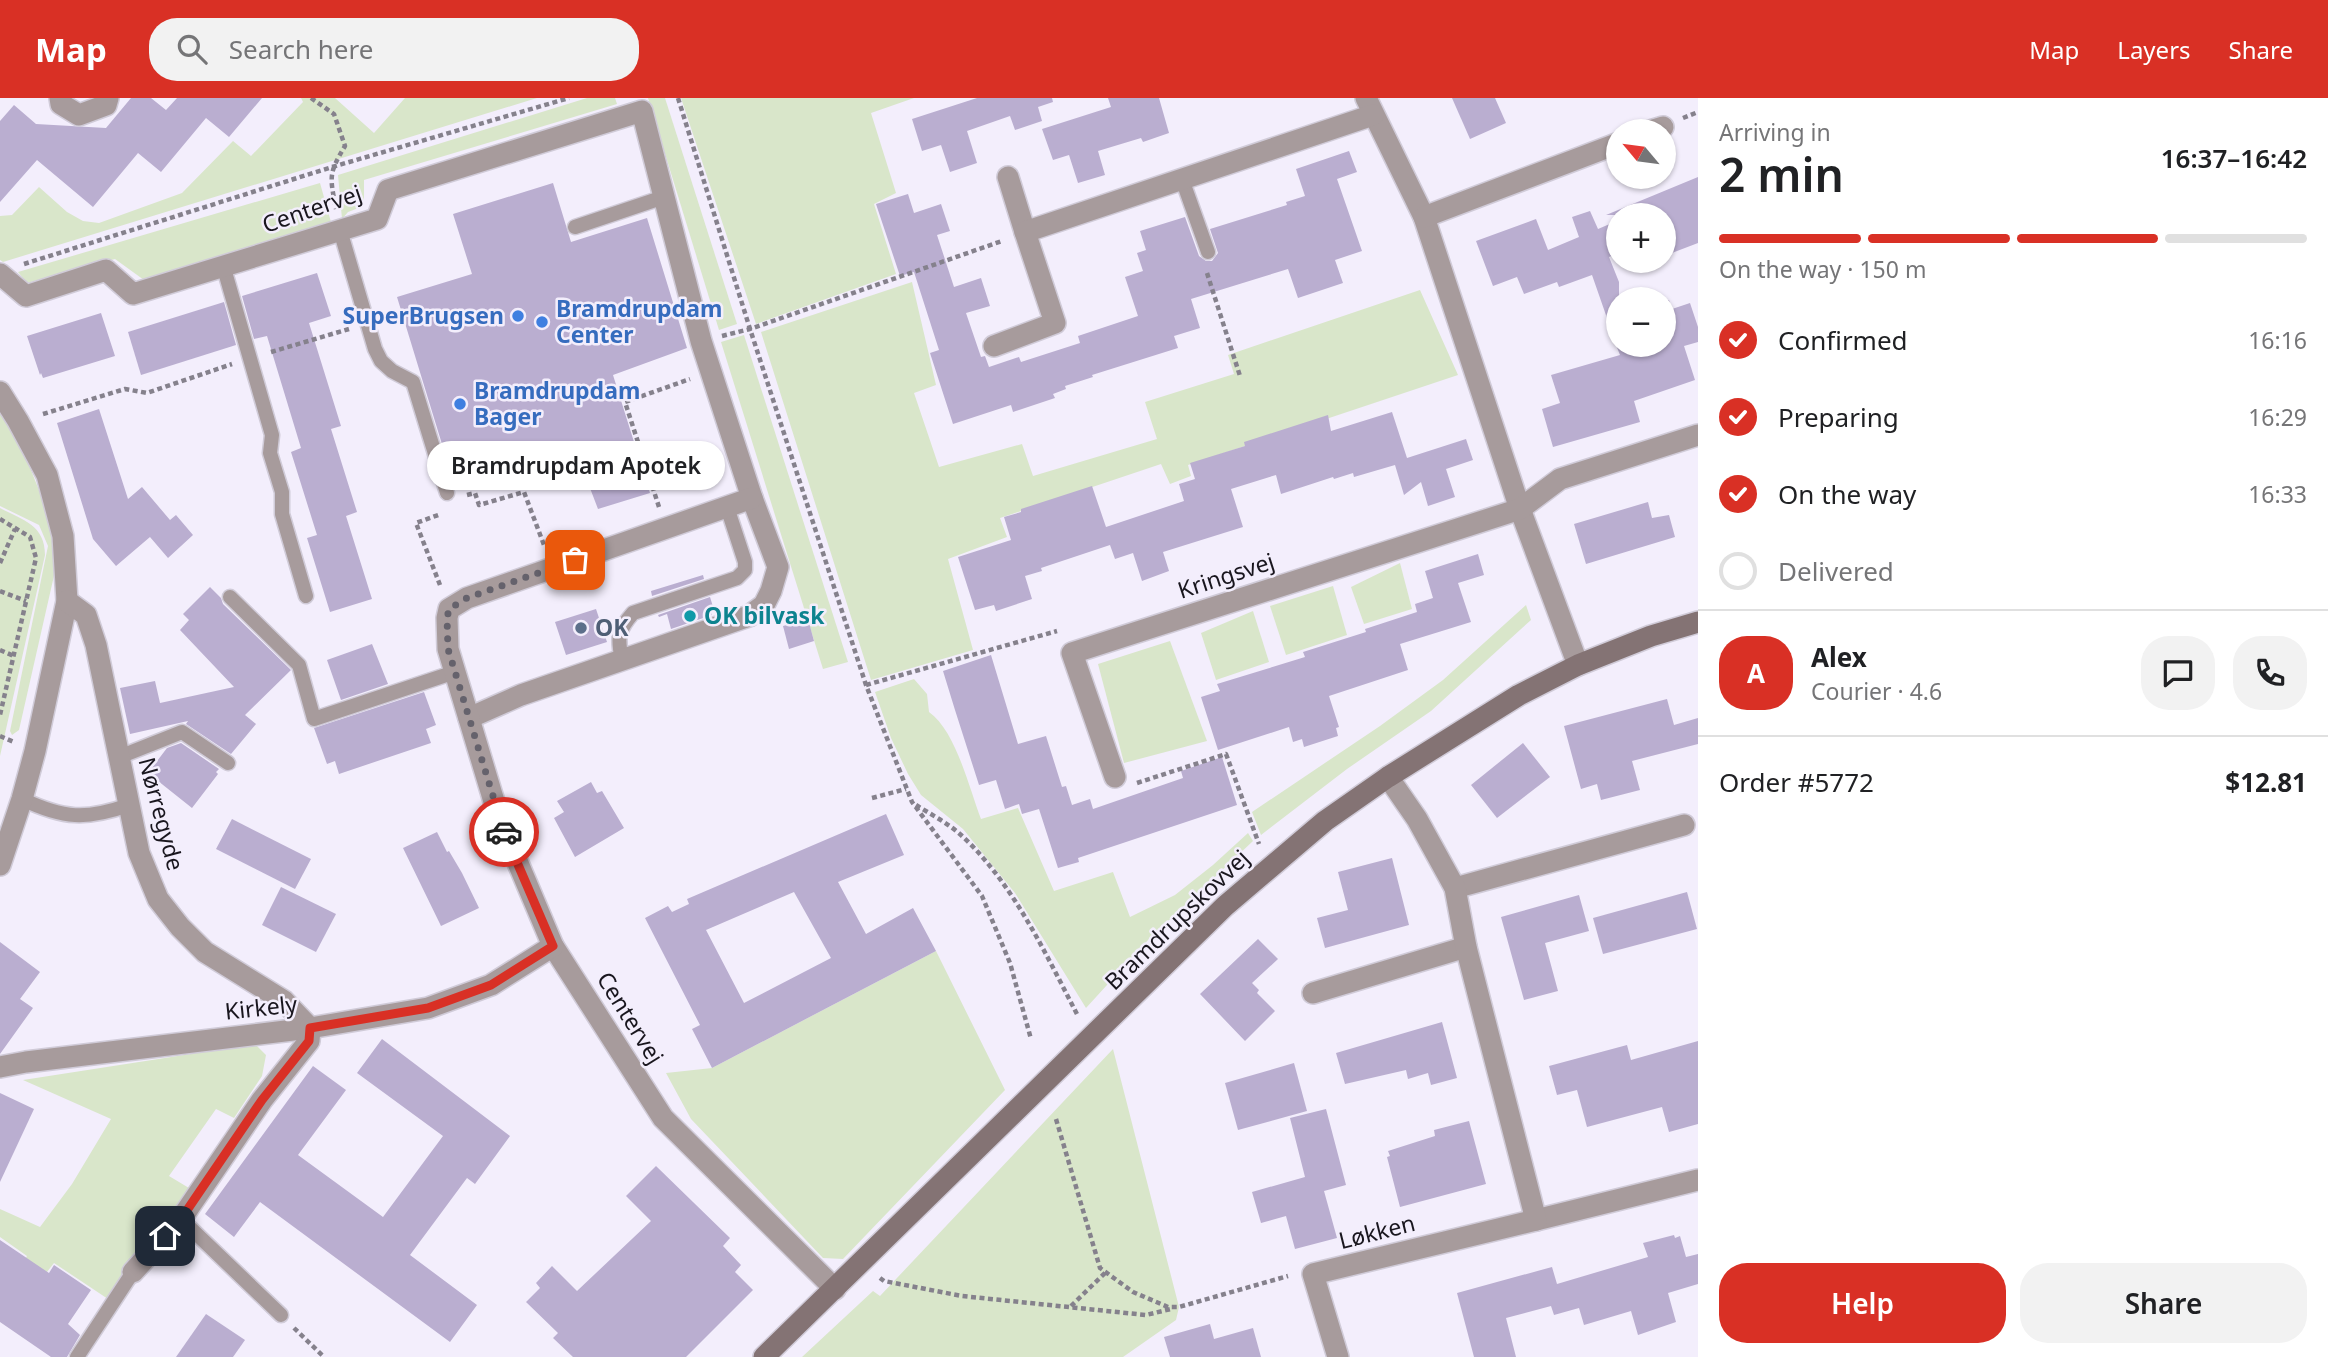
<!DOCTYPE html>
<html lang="en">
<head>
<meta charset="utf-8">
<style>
  :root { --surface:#fff; --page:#f2f2f2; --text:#202124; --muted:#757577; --line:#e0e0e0; --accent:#d93025 }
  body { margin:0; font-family:"Noto Sans",sans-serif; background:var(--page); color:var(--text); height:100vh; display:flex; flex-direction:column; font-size:26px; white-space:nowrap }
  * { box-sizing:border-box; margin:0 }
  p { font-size:23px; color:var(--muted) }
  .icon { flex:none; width:38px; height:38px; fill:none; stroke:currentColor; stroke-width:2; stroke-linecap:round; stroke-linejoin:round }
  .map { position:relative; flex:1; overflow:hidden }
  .panel { display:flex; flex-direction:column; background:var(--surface); width:630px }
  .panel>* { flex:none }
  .needle { width:46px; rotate:299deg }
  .tools { position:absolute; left:1606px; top:21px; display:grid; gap:14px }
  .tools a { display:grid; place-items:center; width:70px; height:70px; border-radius:50%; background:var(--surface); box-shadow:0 2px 5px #0004; font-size:35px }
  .pin { position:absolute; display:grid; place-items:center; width:60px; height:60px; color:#fff; margin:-30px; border-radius:14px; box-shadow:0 4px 10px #0006 }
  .courier { position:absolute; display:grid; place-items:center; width:70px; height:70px; margin:-35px; border:5px solid #d93025; border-radius:50%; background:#fff; color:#222; box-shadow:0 2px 9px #0007 }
  .bubble { position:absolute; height:49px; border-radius:24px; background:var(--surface); box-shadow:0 2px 5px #0004; font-size:23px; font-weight:600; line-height:49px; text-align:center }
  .head em { font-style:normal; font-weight:600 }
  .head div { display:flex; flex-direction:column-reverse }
  .head { display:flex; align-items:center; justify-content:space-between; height:119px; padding:0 21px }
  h1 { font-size:46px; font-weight:600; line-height:52px }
  .bar { display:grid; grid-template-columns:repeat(4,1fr); gap:10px 7px; align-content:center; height:84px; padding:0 21px }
  .bar i { height:9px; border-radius:5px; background:var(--line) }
  .bar .on { background:var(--accent) }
  .bar p { grid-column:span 4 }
  .line { display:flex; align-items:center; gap:18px; padding:0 21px; border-top:2px solid var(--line) }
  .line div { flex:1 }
  .round { display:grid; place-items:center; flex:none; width:74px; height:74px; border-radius:28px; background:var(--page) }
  ol { padding:0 21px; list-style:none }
  li { display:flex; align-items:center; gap:21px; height:77px }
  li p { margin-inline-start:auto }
  li .icon { padding:7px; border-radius:50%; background:var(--accent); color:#fff; stroke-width:4 }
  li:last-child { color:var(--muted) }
  li i { width:38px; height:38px; border:4px solid var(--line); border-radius:50% }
  .cta { display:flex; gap:14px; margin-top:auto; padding:14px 21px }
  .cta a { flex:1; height:80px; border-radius:28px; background:var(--accent); color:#fff; font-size:28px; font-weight:600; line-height:80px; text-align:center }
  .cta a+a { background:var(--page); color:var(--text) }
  header { display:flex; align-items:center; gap:42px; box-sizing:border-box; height:98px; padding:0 35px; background:var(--accent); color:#fff }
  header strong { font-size:33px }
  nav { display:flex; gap:38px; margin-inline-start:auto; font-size:24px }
  .search { width:490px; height:63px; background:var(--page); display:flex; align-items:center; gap:18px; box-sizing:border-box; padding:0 24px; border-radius:28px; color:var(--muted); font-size:26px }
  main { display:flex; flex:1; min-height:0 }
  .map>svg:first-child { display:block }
  .green { fill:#d9e6ca }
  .building { fill:#baaed0; fill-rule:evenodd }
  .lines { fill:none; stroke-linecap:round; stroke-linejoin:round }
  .lane-casing { stroke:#d0cbd8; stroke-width:17 }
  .street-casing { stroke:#d0cbd8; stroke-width:24 }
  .secondary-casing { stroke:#d0cbd8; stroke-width:24 }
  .path { stroke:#85818c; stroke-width:4.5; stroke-dasharray:5 3.5; stroke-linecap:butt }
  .lane { stroke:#a79b9c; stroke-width:14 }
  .street { stroke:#a79b9c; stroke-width:21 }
  .secondary { stroke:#847374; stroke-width:21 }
  .done { stroke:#65626c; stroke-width:7; stroke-dasharray:0 12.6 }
  .route { stroke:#d93025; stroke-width:9 }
  .shop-dot { fill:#3f7fe0; stroke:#f3eefc; stroke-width:2.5 }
  .culture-dot { fill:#0f9aa8; stroke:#f3eefc; stroke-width:2.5 }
  .service-dot { fill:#5c6f8a; stroke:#f3eefc; stroke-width:2.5 }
  .labels { text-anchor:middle; stroke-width:5; stroke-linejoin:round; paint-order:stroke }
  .street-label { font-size:23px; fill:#19161e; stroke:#f3eefc }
  .shop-label { font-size:23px; font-weight:bold; fill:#366cbe; stroke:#f3eefc; text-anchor:start }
  .culture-label { font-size:23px; font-weight:bold; fill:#0d838f; stroke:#f3eefc; text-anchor:start }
  .service-label { font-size:23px; font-weight:bold; fill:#4e5e75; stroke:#f3eefc; text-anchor:start }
</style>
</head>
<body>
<header>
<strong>Map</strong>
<div class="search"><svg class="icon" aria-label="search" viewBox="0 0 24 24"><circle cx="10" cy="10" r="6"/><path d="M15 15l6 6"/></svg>Search here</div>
<nav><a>Map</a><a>Layers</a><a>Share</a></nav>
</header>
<main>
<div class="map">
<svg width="1698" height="1259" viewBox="0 0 1698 1259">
  <rect width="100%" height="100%" fill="#f3eefc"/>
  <!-- green -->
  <g class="green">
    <path d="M301,0H335L374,35L405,0H537L3,164L0,162V118L12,117L39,89L67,114L83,123L99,125L182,95L233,43L251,58L303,4Z"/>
    <path d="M587,0H615L617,6L364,82V108L348,114L342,121L338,77Z"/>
    <path d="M648,0H665L737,226L719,232Z"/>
    <path d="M681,0H914L871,15L896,95L874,106L896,176L756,226Z"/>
    <path d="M320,85L331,124L144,182L115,161L27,185L18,174Z"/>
    <path d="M912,184L936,287L914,295L939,369L1022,346L1033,378L1157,341L1145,304L1234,276L1228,257L1420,192L1458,277L1188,367L1191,378L1170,386L1161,366L1000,420L1007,439L948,461L973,552L871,582L761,234Z"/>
    <path d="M744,237L848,564L823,571L721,244Z"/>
    <path d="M0,308L7,317C27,363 50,410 58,460L19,632L12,637L10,633L48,448L39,427L0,408Z"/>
    <path d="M0,410C23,422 45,427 45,457L0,658Z"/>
    <path d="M1400,465L1412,511L1364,526L1351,489Z"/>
    <path d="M1333,488L1347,537L1286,557L1270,508Z"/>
    <path d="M1526,507L1531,522L1431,613L1347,671L1261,737L1252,714L1380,628L1443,582Z"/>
    <path d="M1253,513L1269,564L1216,582L1201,535Z"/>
    <path d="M1170,543L1207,643L1124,665L1098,566Z"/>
    <path d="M914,581L927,596L929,614C956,633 969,690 981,721L1018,710L1054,793L1113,774L1130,819L1175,797L1213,767L1248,735L1253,743L1149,841L1086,910L1015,795L963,731L921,697L908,676L891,640L875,594Z"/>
    <path d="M936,853L1005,992L843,1161L823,1160L691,1021L666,975L712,970Z"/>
    <path d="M255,946L266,957L262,978L234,1020L216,1011L169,1078L189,1090L108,1201L54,1165L36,1188L17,1176L27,1158L0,1139V1111L40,1129L72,1086L111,1021L23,982Z"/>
    <path d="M1113,951L1179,1209L1176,1222L1123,1259H802L873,1193L880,1198Z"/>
  </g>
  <!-- building -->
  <g class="building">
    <path d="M131,0H151L166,12L177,0H262L229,39L206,20L161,74L138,55L93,109L37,62L0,104V23L14,7L36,26L106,30Z"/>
    <path d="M977,0H1052L1053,4L1038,9L1042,23L1015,32L1010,18L967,33L977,65L950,74L941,47L922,53L912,21Z"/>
    <path d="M1108,0H1159L1169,35L1143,44L1141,40L1098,53L1105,77L1078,85L1069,57L1053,62L1042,31L1111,9Z"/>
    <path d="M1452,0H1495L1506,25L1470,41Z"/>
    <path d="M1349,53L1357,74L1337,81L1362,153L1335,162L1343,185L1298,200L1288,171L1191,201L1200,230L1174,238L1178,250L1092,277L1093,279L1065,288L1066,291L1053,296L1055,300L1013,314L1011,307L953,326L930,255L939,252L914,174L900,178L876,106L908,96L914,115L941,106L950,133L937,137L954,189L981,180L990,208L966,215L981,259L985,258L989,269L1019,259L1021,264L1080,245L1078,238L1138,218L1125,179L1143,173L1137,155L1146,152L1140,133L1185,119L1199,158L1206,163H1212L1218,155L1210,131L1287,107L1286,104L1305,98L1296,71Z"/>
    <path d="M1698,79V145L1664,158V117H1606Z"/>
    <path d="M553,85L571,144L647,120L687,250L613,277L650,395L598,411L575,351L456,392L397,199L472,176L453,116Z"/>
    <path d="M1590,113L1598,131L1619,122V155L1609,159L1619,184V242L1615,243L1592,177L1559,189L1557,184L1524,196L1517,179L1493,188L1476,143L1536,121L1548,152L1579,139L1572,119Z"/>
    <path d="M317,175L331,218L309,225L341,328L331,331L357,414L346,418L372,501L330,514L307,440L317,437L291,354L301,350L267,238L254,241L242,198Z"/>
    <path d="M1664,202H1669L1672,211L1690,205L1698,229V244L1684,248L1695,282L1634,303L1640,324L1553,349L1542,311L1560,305L1551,277L1620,257L1616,247H1664Z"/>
    <path d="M224,204L236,247L141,277L128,234Z"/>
    <path d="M101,215L115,258L43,280L41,275L40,277L27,238Z"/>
    <path d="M99,311L128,401L142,389L170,422L176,417L193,437L168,460L150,439L116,468L93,441L57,325Z"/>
    <path d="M1392,314L1407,360L1466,341L1473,362L1446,371L1455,399L1428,408L1421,384L1404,397L1395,367L1354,379L1353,375L1334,381L1333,379L1281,396L1276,377L1231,391L1243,429L1163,454L1169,473L1142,483L1133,455L1115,461L1110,447L1041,470L1042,473L1025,478L1032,501L996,513L994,507L975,512L958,459L1011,442L1004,419L1021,414V411L1092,388L1106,429L1184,403L1179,386L1195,381L1190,365L1245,348L1244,344L1328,317L1331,333Z"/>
    <path d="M1648,404L1652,420L1669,417L1675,439L1586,466L1574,426Z"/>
    <path d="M1478,456L1484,477L1458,485L1471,524L1400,546L1408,572L1329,598L1339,629L1336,630L1338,638L1304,649L1302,641L1293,644L1289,629L1218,652L1201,599L1220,593L1217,586L1305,559L1303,554L1366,534L1365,531L1417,514L1415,506L1433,500L1425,473Z"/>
    <path d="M703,477L704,481L652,498L651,493Z"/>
    <path d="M210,489L221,500L223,506L291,572L245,617L256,626L231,656L186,626L188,623L130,636L120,590L155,583L160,605L234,589L180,532L189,522L183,516Z"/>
    <path d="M710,499L714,512L711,513L712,517L671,531L667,516L659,519L658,517Z"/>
    <path d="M596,511L607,544L566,557L555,524Z"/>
    <path d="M808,521L814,543L789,551L783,528Z"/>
    <path d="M372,546L388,586L341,602L327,562Z"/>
    <path d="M991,557L1018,646L1046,638L1062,689L1066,688L1072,707L1090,701L1093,711L1183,680L1181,673L1222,659L1237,707L1078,760L1079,764L1058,770L1039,711L1022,716L1019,706L1005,711L996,682L979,687L955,612L943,573Z"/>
    <path d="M424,594L436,627L426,631L431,645L339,676L335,663L327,666L314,630Z"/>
    <path d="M1667,601L1674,627L1698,620V646L1632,663L1640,692L1601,702L1597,686L1581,691L1564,628Z"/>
    <path d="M181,645L219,671L216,674L218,676L192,710L148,675L167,650Z"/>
    <path d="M1523,645L1550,679L1497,720L1471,687Z"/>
    <path d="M591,684L597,695L602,693L624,730L575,759L554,720L564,714L557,703Z"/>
    <path d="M886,716L904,757L838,784L866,836L913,810L936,853L712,970L692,931L700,927L645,820L668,808L672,814L689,806L687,801ZM794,794L831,860L744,905L706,832Z"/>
    <path d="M232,721L311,761L295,791L216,751Z"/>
    <path d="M437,734L447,754L449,753L462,775L479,810L441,828L403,750Z"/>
    <path d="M1392,760L1409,827L1325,850L1317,820L1348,812L1338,774Z"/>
    <path d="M281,789L336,816L316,854L262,827Z"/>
    <path d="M1687,794L1697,831L1603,856L1593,820Z"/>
    <path d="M1579,797L1589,833L1545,845L1558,893L1524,902L1501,819Z"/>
    <path d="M1258,841L1278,861L1252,885L1259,892L1257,895L1275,913L1245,943L1200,896Z"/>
    <path d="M0,844L40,874L20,901L33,910L0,956Z"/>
    <path d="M1442,924L1457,980L1431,987L1428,975L1408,981L1406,972L1345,986L1336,955Z"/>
    <path d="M382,941L510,1038L475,1086L467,1080L410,1157L477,1207L450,1244L260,1104L234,1139L205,1116L313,968L346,992L298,1057L383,1119L443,1038L357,975Z"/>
    <path d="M1698,943V1026L1669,1034L1662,1009L1587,1029L1577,992L1557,997L1549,968L1627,947L1631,962Z"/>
    <path d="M1294,965L1307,1013L1238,1032L1225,985Z"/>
    <path d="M0,995L34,1011L0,1084Z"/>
    <path d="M1326,1011L1346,1087L1324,1093L1337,1140L1295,1151L1286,1118L1261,1125L1252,1094L1305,1079L1290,1020Z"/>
    <path d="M1469,1023L1486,1086L1400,1109L1387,1059L1390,1058L1388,1053L1435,1038L1434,1032Z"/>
    <path d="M656,1068L730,1140L723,1148L741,1167L735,1174L753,1192L686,1259H573L553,1240L558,1235L526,1204L540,1190L536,1185L552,1168L577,1193L651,1123L626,1098Z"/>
    <path d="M1674,1137L1675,1140L1680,1138L1686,1159L1698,1156V1186L1668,1195L1676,1224L1638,1237L1631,1213L1584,1227L1579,1210L1554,1217L1551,1208L1506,1220L1516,1259H1474L1457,1195L1552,1169L1557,1186L1648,1159L1643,1145Z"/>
    <path d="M0,1142L49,1175L54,1167L91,1192L68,1226L80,1237L67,1259H51L0,1224Z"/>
    <path d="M206,1216L245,1242L233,1259H176Z"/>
    <path d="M1210,1226L1214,1241L1253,1230L1261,1259H1170L1164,1239Z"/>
  </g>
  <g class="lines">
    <defs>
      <g id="lane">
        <path d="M1182,81L1208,154"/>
        <path d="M575,129L664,99"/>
        <path d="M340,132L375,251L381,263L392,273L413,284L447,395"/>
        <path d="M223,167L272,337L270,355L282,394V416L306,498"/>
        <path d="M230,499L299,567L314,621L455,574"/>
        <path d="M622,562C617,539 618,532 633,515L737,480L745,472V464L727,409"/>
        <path d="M119,659L182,634L228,665"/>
        <path d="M22,701C64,721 86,722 129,707"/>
        <path d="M181,1121L281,1217"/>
        <path d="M77,1259L133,1174"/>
      </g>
      <g id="street">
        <path d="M60,0L61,6L79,17L106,7L108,0"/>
        <path d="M1366,0L1424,119L1520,411L1578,567"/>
        <path d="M1650,33L1663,29"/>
        <path d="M1008,79L1025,134"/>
        <path d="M1424,119L1619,45"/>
        <path d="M0,176L26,198L106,172L133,196L377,121L388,92L642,13L701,243L752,400L778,469L771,493L764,507L749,518L521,597L469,620"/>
        <path d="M994,248L1055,225L1025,134L1373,17"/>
        <path d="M0,294L18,323L47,377L63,438L67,503L35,653L22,701L0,767"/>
        <path d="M752,400L467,500L449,511L447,520L448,551L499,720L553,848L663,1020L835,1191"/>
        <path d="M67,503L86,517L96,547L139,755L158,801L180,829L205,854L284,903L310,930"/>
        <path d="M1115,679L1072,555L1520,411L1560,381L1698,337"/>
        <path d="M1455,790L1684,727"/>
        <path d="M1313,895L1466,849"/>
        <path d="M0,969L26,964L310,930L428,910L491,887L553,848"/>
        <path d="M1536,1122L1698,1082"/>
        <path d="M133,1174L181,1121L262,1002L309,943L310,930"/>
        <path d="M1338,1259L1313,1176L1536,1122L1466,849L1455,790L1417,721L1388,679"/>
      </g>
      <path id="secondary" d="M764,1259L1225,808L1325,723L1388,679L1519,597L1578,567L1651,538L1698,524"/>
    </defs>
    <!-- lane casing -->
    <use href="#lane" class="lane-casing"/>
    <!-- street casing -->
    <use href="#street" class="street-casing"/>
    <!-- secondary casing -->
    <use href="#secondary" class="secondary-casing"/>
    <!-- path -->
    <g class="path">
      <path d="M311,0L334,16L345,48C328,76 330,79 336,111"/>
      <path d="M678,0L750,231L866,587L912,704L982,798L1010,865L1031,941"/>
      <path d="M1683,20L1698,14"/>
      <path d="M24,166L332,69L569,0"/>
      <path d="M1207,175L1240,278"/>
      <path d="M722,238L750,231L1002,143"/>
      <path d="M271,254L349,231"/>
      <path d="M43,316L125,291L147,295L232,266"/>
      <path d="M467,397L475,395L479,407L524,394L544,447"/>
      <path d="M659,409L625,304L690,281"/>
      <path d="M0,421L30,439L36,460L0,617"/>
      <path d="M0,465L15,431"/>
      <path d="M440,487L416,425L441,416"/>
      <path d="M0,493L26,503"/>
      <path d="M0,552L14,558"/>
      <path d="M866,587L1057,533"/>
      <path d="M0,638L14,644"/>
      <path d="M1137,685L1226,656L1259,746"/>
      <path d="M872,700L906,691"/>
      <path d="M916,707C930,716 948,725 961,737C1014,786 1045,855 1078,918"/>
      <path d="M1056,1021L1100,1170L1133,1194L1168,1209H1179L1288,1178"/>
      <path d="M880,1180L884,1183L962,1198L1146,1217L1171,1211"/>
      <path d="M1071,1208L1106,1174"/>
      <path d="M294,1230L324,1259"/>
    </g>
    <!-- lane -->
    <use href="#lane" class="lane"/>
    <!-- street -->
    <use href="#street" class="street"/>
    <!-- secondary -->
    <use href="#secondary" class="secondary"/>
  </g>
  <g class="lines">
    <!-- done -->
    <path class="done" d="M504,734L448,551L447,520L449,511L467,500L575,462"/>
    <!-- route -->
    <path class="route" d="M165,1138L181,1121L262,1002L309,943L310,930L428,910L491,887L553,848L504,734"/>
  </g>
  <!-- markers -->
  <g class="shop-dot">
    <circle cx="518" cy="218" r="7"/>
    <circle cx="542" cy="224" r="7"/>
    <circle cx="460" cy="306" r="7"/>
  </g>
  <circle class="culture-dot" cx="690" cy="518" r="7"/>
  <circle class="service-dot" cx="581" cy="530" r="7"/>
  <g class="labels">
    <!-- street labels -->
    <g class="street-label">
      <text transform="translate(312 111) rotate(-19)" y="8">Centervej</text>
      <text transform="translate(1226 478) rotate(-18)" y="8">Kringsvej</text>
      <text transform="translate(161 716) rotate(75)" y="8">Nørregyde</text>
      <text transform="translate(1177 822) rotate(-44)" y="8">Bramdrupskovvej</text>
      <text transform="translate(261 910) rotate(-6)" y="8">Kirkely</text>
      <text transform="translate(630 920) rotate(58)" y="8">Centervej</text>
      <text transform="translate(1377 1134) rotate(-14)" y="8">Løkken</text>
    </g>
    <!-- shop labels -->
    <g class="shop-label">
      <text x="556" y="219">Bramdrupdam<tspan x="556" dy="26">Center</tspan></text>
      <text x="504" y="226" text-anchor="end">SuperBrugsen</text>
      <text x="474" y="301">Bramdrupdam<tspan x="474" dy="26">Bager</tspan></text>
    </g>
    <!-- culture labels -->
    <g class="culture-label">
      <text x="704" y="526">OK bilvask</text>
    </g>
    <!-- service labels -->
    <g class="service-label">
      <text x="595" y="538">OK</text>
    </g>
  </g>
</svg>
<div class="tools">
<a><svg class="needle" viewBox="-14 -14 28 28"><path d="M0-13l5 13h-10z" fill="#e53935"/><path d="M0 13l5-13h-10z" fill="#757577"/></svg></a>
<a>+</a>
<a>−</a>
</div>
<div class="pin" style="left:575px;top:462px;background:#ea580c"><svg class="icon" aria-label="bag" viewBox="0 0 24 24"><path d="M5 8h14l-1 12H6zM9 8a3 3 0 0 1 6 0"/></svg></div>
<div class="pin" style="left:165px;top:1138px;background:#1f2937"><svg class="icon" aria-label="home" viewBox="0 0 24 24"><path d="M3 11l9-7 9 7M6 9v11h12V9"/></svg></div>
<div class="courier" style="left:504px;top:734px"><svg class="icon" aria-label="car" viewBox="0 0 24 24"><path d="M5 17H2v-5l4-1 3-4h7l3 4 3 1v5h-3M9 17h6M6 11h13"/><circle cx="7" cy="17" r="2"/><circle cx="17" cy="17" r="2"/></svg></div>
<div class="bubble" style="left:427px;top:343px;width:298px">Bramdrupdam Apotek</div>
</div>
<section class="panel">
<div class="head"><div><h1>2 min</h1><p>Arriving in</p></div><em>16:37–16:42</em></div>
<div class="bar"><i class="on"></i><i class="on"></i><i class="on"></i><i></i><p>On the way · 150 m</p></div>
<ol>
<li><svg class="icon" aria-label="check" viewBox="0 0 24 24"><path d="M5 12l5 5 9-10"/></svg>Confirmed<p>16:16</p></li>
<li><svg class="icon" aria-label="check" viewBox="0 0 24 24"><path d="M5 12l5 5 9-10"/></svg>Preparing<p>16:29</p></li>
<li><svg class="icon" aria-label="check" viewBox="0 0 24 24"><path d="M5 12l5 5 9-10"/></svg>On the way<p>16:33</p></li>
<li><i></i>Delivered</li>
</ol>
<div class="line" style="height:126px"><b class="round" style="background:var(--accent);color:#fff">A</b><div><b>Alex</b><p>Courier · 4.6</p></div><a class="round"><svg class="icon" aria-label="chat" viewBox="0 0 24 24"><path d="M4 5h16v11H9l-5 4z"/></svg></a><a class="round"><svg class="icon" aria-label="phone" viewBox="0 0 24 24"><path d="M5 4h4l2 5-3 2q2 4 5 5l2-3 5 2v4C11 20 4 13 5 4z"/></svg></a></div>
<div class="line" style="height:91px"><div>Order #5772</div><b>$12.81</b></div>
<div class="cta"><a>Help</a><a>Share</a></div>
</section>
</main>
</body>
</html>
